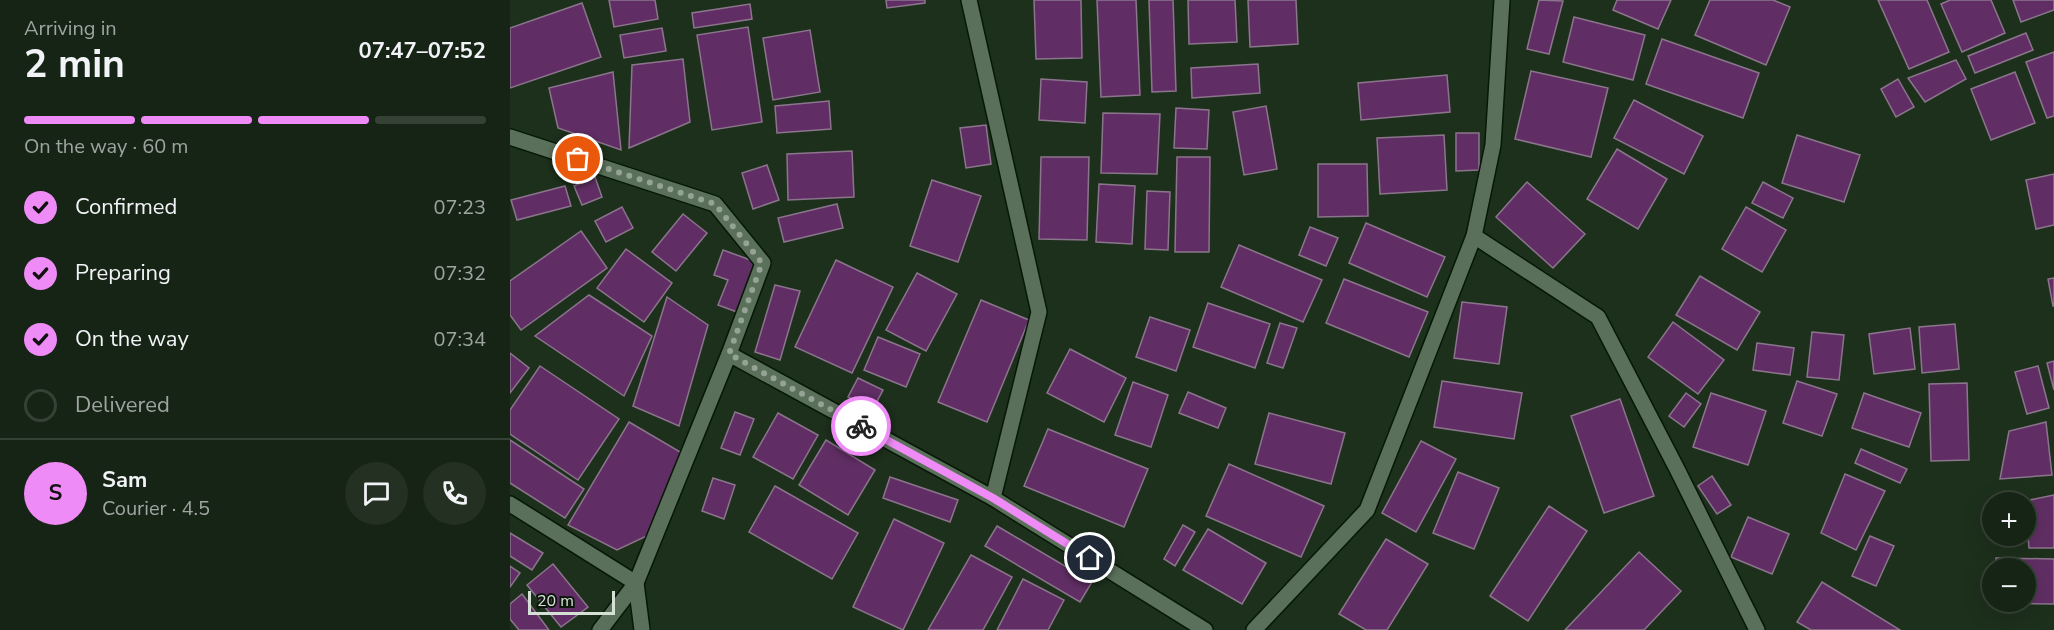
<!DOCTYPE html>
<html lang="en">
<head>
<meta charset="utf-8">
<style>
  :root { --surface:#162415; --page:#233022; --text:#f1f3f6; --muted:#9ea4a0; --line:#354134; --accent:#ef8bf6 }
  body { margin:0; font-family:"Nunito Sans",sans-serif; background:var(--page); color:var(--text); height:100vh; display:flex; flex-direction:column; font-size:22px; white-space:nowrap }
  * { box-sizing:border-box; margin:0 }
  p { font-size:20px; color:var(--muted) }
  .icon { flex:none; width:33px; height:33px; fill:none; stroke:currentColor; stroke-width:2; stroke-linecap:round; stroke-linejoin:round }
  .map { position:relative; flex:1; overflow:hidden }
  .panel { display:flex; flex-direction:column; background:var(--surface); width:510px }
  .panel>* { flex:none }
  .tools { position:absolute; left:1472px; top:492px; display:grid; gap:12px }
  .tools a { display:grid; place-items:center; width:54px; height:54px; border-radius:50%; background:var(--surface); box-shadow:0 6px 24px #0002,0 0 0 2px var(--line); font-size:30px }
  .scale { position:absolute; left:18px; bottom:15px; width:87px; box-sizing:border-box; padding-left:6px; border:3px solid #d5e1d4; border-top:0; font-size:16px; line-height:21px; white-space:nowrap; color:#d5e1d4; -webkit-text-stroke:4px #0d160d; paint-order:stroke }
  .pin { position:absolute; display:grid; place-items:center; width:51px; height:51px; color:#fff; margin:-26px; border:3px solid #fff; border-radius:50%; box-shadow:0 2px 6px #0007 }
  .courier { position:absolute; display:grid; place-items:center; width:60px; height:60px; margin:-30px; border:4px solid #ef8bf6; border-radius:50%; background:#fff; color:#222; box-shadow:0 2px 8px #0007 }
  .headline em { font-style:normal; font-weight:700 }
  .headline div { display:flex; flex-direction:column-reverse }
  .headline { display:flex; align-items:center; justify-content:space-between; height:102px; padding:0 24px }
  h1 { font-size:39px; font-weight:700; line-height:45px }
  .bar { display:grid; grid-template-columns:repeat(4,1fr); gap:9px 6px; align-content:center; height:72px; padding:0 24px }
  .bar i { height:8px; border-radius:4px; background:var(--line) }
  .bar .active { background:var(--accent) }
  .bar p { grid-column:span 4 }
  .line { display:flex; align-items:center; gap:15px; padding:0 24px; border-top:2px solid var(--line) }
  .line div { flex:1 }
  .round { display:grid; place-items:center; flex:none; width:63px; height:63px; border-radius:32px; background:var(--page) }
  ol { padding:0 24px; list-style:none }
  li { display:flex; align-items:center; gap:18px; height:66px }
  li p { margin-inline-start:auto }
  li .icon { padding:6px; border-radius:50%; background:var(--accent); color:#111; stroke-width:4 }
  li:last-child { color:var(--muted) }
  li i { width:33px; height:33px; border:3px solid var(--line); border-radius:50% }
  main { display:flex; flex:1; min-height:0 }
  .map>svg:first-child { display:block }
  .building { fill:#602e64; stroke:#8b758c; stroke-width:1.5 }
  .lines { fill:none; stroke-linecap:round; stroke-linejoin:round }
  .street-casing { stroke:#061806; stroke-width:18 }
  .street { stroke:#5b705a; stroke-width:15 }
  .done { stroke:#95a394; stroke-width:6; stroke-dasharray:0 10.8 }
  .route { stroke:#ef8bf6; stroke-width:8 }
</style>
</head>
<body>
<main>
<section class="panel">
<div class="headline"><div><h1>2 min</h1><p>Arriving in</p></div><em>07:47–07:52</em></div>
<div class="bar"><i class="active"></i><i class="active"></i><i class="active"></i><i></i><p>On the way · 60 m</p></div>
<ol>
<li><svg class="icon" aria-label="check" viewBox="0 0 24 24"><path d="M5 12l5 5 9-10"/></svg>Confirmed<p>07:23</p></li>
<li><svg class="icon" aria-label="check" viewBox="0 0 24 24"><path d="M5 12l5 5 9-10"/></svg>Preparing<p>07:32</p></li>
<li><svg class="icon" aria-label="check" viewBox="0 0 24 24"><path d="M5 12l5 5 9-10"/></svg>On the way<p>07:34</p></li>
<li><i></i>Delivered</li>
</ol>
<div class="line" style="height:108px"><b class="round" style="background:var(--accent);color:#111">S</b><div><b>Sam</b><p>Courier · 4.5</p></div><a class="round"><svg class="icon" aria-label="chat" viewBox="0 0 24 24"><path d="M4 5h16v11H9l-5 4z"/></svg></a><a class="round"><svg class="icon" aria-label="phone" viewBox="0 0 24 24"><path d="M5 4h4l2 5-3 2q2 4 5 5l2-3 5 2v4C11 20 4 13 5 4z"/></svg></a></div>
</section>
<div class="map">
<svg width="1544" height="630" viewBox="0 0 1544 630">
  <rect width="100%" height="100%" fill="#1d301c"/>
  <!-- building -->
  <g class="building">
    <path d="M99,0H145L148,19L104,27Z"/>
    <path d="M376,0H415V3L377,8Z"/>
    <path d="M524,0H571L572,58L526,59Z"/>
    <path d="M587,0H626L630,95L591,97Z"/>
    <path d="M639,0H663L666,91L642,92Z"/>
    <path d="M678,0H725L727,42L679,44Z"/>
    <path d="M738,0H786L788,44L740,47Z"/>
    <path d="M1029,0L1053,1L1039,54L1017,49Z"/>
    <path d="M1107,0H1161L1148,29L1103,10Z"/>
    <path d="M1200,0H1263L1280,7L1256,65L1185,35Z"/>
    <path d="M1368,0H1417L1439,52L1399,69Z"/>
    <path d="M1440,0H1481L1495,33L1452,52L1431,4Z"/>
    <path d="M1503,0H1544V10L1511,22Z"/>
    <path d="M72,3L91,57L0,88V28Z"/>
    <path d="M240,4L242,19L184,28L182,13Z"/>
    <path d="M1064,17L1135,35L1123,80L1053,62Z"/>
    <path d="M238,27L252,122L202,130L187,35Z"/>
    <path d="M152,28L156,51L114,58L110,35Z"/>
    <path d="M300,30L310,92L263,100L253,38Z"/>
    <path d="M1516,33L1523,50L1465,73L1458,56Z"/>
    <path d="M1152,39L1249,73L1233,118L1136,84Z"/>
    <path d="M1544,52V116L1537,118L1516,62Z"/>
    <path d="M173,59L180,122L119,148L122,65Z"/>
    <path d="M1446,60L1456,79L1415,102L1398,78Z"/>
    <path d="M748,64L750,93L682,98L681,68Z"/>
    <path d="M1021,71L1098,88L1081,157L1005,139Z"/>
    <path d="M103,72L111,150L48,128L39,88Z"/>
    <path d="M1505,72L1525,123L1481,140L1461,89Z"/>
    <path d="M937,75L940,112L851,120L848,83Z"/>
    <path d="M531,79L577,82L575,123L529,120Z"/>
    <path d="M1388,79L1404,107L1386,117L1371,89Z"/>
    <path d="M1124,100L1193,136L1174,174L1104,138Z"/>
    <path d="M319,101L321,129L267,133L265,106Z"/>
    <path d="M756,106L767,169L734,175L723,112Z"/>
    <path d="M666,108L699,110L697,149L664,148Z"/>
    <path d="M593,113L650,114L647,174L591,173Z"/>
    <path d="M476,125L481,164L456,168L450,128Z"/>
    <path d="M946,133H969V170L946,171Z"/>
    <path d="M934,135L937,190L870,194L867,138Z"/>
    <path d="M1287,135L1350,155L1334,202L1272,183Z"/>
    <path d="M1107,149L1157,179L1128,229L1077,199Z"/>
    <path d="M342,151L344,197L278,200L277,154Z"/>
    <path d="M531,157H579L577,240L529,239Z"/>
    <path d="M667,157H700L699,252H665Z"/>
    <path d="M808,164H857L858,216L808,217Z"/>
    <path d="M257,165L269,200L243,209L232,173Z"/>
    <path d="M1544,174V225L1526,229L1516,180Z"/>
    <path d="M85,177L92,197L72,205L64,186Z"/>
    <path d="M422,180L471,196L448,262L400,246Z"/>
    <path d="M1017,182L1075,234L1043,268L986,217Z"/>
    <path d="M1253,182L1283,198L1273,218L1242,203Z"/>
    <path d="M589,184L625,186L622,244L586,242Z"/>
    <path d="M55,186L61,206L7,220L1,200Z"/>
    <path d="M637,191L660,192L658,250L635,249Z"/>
    <path d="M327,204L333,228L274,242L268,218Z"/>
    <path d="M112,207L123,228L96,242L85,221Z"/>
    <path d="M1236,207L1276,230L1252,272L1212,249Z"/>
    <path d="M173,214L197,233L166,271L142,252Z"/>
    <path d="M856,223L935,257L917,297L839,263Z"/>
    <path d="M800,227L828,238L816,266L789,255Z"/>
    <path d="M71,231L97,268L11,330L0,315V281Z"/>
    <path d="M729,245L812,280L793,322L711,287Z"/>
    <path d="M116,249L162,283L134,322L87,288Z"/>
    <path d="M213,250L246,262L227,312L208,305L218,280L204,275Z"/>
    <path d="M326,260L383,287L342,373L285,347Z"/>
    <path d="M407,273L447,294L416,351L376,330Z"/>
    <path d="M1190,276L1250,312L1227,350L1166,315Z"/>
    <path d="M1544,278V306H1543L1538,279Z"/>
    <path d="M834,279L918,312L899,357L816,323Z"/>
    <path d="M265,285L290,291L270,360L245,352Z"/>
    <path d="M79,295L142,336L114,396L25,336Z"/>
    <path d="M157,297L198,325L169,426L123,406Z"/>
    <path d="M471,300L519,320L477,422L428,402Z"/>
    <path d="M952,302L997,307L989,364L944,358Z"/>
    <path d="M698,303L760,324L745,368L683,347Z"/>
    <path d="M640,317L680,330L666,371L626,357Z"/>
    <path d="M1163,322L1214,360L1188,394L1138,357Z"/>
    <path d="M770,323L787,328L773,368L757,363Z"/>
    <path d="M1445,324L1449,369L1412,373L1409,327Z"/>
    <path d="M1400,328L1405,369L1364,374L1359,334Z"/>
    <path d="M1302,332L1334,335L1329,380L1297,377Z"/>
    <path d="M368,337L410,354L396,387L354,370Z"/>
    <path d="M1247,343L1284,348L1280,375L1243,370Z"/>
    <path d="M560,349L616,378L594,422L537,393Z"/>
    <path d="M0,353L19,368L0,393Z"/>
    <path d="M1544,361V390L1537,363Z"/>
    <path d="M30,366L109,419L68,480L0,434V410Z"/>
    <path d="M1528,366L1539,408L1517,414L1505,372Z"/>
    <path d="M348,378L373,390L363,409L338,397Z"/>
    <path d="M932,381L1012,393L1004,439L924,427Z"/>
    <path d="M1287,381L1327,394L1312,436L1273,423Z"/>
    <path d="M623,382L658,395L641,447L605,435Z"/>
    <path d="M1457,383L1459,460L1421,461L1419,384Z"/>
    <path d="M678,392L716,408L708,428L669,413Z"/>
    <path d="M1176,393L1191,404L1174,427L1159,416Z"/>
    <path d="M1201,393L1256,411L1238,465L1183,447Z"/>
    <path d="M1354,393L1411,413L1399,447L1342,428Z"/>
    <path d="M1110,399L1144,496L1094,513L1061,416Z"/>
    <path d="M225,412L244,419L230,455L211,448Z"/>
    <path d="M268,413L308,435L283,479L243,457Z"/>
    <path d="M759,413L835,433L821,484L745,464Z"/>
    <path d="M119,422L172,453L141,534L107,550L58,525Z"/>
    <path d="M1536,422L1542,475L1490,479L1499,431Z"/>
    <path d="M538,429L638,469L614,527L514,486Z"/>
    <path d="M0,440L74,489L55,518L0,483Z"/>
    <path d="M316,440L365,470L338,515L289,485Z"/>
    <path d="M911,441L946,459L906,532L872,513Z"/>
    <path d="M1351,449L1397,469L1390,483L1345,463Z"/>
    <path d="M719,464L814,506L791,557L696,516Z"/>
    <path d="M948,472L989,488L964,549L923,533Z"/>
    <path d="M1335,474L1375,491L1346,550L1311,533Z"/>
    <path d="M1202,476L1221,505L1207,514L1188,486Z"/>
    <path d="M380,477L448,500L440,522L373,498Z"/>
    <path d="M203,478L225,485L214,519L192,511Z"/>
    <path d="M265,486L348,533L322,579L239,532Z"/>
    <path d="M1544,495V548H1519L1515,501Z"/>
    <path d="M1039,506L1077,531L1018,621L980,596Z"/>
    <path d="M1238,517L1279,534L1262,574L1221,557Z"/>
    <path d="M384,519L434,543L393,630L343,607Z"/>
    <path d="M673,525L685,532L665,566L654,559Z"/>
    <path d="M487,526L582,582L570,602L475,546Z"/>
    <path d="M698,529L756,563L732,604L673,570Z"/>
    <path d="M0,533L33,553L22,570L0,556Z"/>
    <path d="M1360,536L1384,546L1366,586L1342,576Z"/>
    <path d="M876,539L918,564L877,630H856L829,614Z"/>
    <path d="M1129,552L1171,591L1134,630H1055Z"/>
    <path d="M461,555L502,577L473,630H418Z"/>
    <path d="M1486,558L1544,559V604L1484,603V602H1515V568H1485Z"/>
    <path d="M43,564L78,607L51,627L17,585Z"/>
    <path d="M0,566L10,573L0,587Z"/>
    <path d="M513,579L554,600L538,630H487Z"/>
    <path d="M1312,582L1390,630H1301L1287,622Z"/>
    <path d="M12,594L39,630H9L0,619V604Z"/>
  </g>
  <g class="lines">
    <defs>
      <g id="street">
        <path d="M459,0L529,312L483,498"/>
        <path d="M0,137L205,204L253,263L219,354L126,583L90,630"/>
        <path d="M964,236L1088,317L1167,469L1247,630"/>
        <path d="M219,354L483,498L695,630"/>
        <path d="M0,504L126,583L132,630"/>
        <path d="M744,630L857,510L964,236L983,145L992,0"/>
      </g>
    </defs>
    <!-- street casing -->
    <use href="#street" class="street-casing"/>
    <!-- street -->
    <use href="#street" class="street"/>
  </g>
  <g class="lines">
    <!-- done -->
    <path class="done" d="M68,159L205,204L252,263L219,354L351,426"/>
    <!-- route -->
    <path class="route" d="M351,426L483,498L580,558"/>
  </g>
</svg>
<div class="tools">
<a>+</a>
<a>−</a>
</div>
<div class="scale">20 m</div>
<div class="pin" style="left:68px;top:159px;background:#ea580c"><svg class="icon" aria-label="bag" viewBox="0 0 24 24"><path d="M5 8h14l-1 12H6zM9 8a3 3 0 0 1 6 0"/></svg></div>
<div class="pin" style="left:580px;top:558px;background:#1f2937"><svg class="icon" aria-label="home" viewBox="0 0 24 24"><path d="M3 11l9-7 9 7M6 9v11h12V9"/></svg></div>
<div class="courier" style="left:351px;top:426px"><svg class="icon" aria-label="bike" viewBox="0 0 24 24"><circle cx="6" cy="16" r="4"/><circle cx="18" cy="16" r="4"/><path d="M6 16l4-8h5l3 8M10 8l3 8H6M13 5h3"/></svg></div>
</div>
</main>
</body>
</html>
